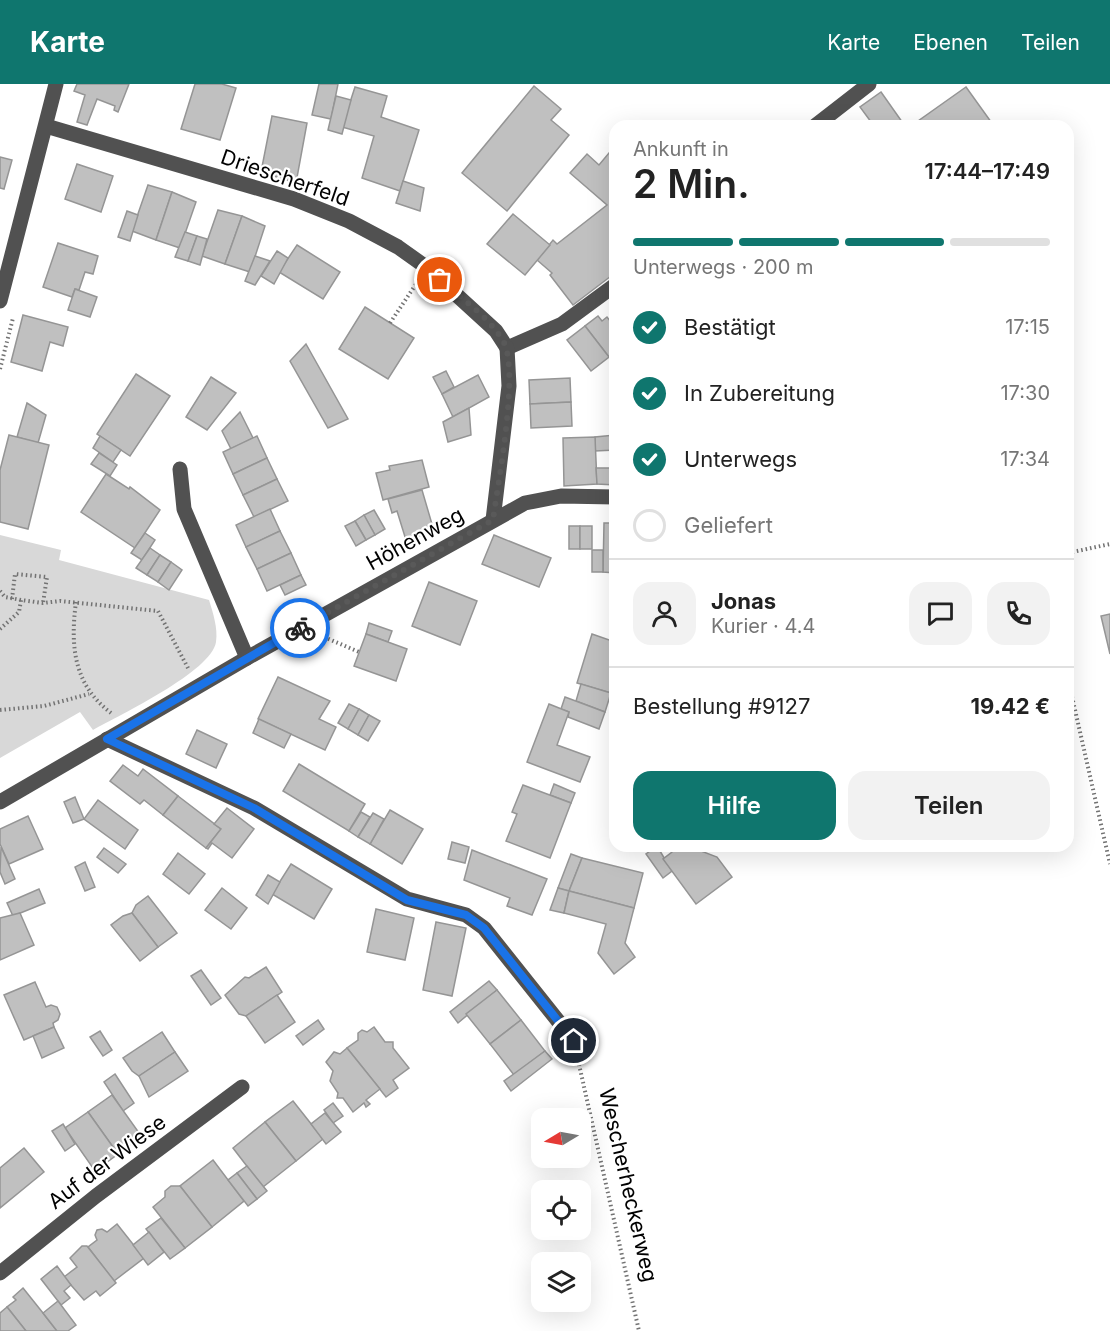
<!DOCTYPE html>
<html lang="de">
<head>
<meta charset="utf-8">
<style>
  :root { --surface:#fff; --page:#f2f2f2; --text:#222; --muted:#767676; --line:#e0e0e0; --accent:#0f766e }
  body { margin:0; font-family:Inter,sans-serif; background:var(--page); color:var(--text); height:100vh; display:flex; flex-direction:column; font-size:22px; white-space:nowrap }
  * { box-sizing:border-box; margin:0 }
  p { font-size:20px; color:var(--muted) }
  .icon { flex:none; width:33px; height:33px; fill:none; stroke:currentColor; stroke-width:2; stroke-linecap:round; stroke-linejoin:round }
  .map { position:relative; flex:1; overflow:hidden }
  .sheet { position:absolute; left:609px; top:36px; width:465px; height:732px; display:flex; flex-direction:column; background:var(--surface); border-radius:18px; box-shadow:0 6px 24px #0002 }
  .sheet>* { flex:none }
  .needle { width:39px; rotate:260deg }
  .buttons { position:absolute; left:531px; top:1024px; display:grid; gap:12px }
  .buttons a { display:grid; place-items:center; width:60px; height:60px; border-radius:12px; background:var(--surface); box-shadow:0 6px 24px #0002; font-size:30px }
  .pin { position:absolute; display:grid; place-items:center; width:51px; height:51px; color:#fff; margin:-26px; border:3px solid #fff; border-radius:50%; box-shadow:0 2px 6px #0007 }
  .courier { position:absolute; display:grid; place-items:center; width:60px; height:60px; margin:-30px; border:4px solid #1a73e8; border-radius:50%; background:#fff; color:#222; box-shadow:0 2px 8px #0007 }
  .head em { font-style:normal; font-weight:600 }
  .head div { display:flex; flex-direction:column-reverse }
  .head { display:flex; align-items:center; justify-content:space-between; height:102px; padding:0 24px }
  h1 { font-size:39px; font-weight:600; line-height:45px }
  .bar { display:grid; grid-template-columns:repeat(4,1fr); gap:9px 6px; align-content:center; height:72px; padding:0 24px }
  .bar i { height:8px; border-radius:4px; background:var(--line) }
  .bar .active { background:var(--accent) }
  .bar p { grid-column:span 4 }
  .line { display:flex; align-items:center; gap:15px; padding:0 24px; border-top:2px solid var(--line) }
  .line div { flex:1 }
  .round { display:grid; place-items:center; flex:none; width:63px; height:63px; border-radius:18px; background:var(--page) }
  ol { padding:0 24px; list-style:none }
  li { display:flex; align-items:center; gap:18px; height:66px }
  li p { margin-inline-start:auto }
  li .icon { padding:6px; border-radius:50%; background:var(--accent); color:#fff; stroke-width:4 }
  li:last-child { color:var(--muted) }
  li i { width:33px; height:33px; border:3px solid var(--line); border-radius:50% }
  .action { display:flex; gap:12px; margin-top:auto; padding:12px 24px }
  .action a { flex:1; height:69px; border-radius:18px; background:var(--accent); color:#fff; font-size:24px; font-weight:600; line-height:69px; text-align:center }
  .action a+a { background:var(--page); color:var(--text) }
  header { display:flex; align-items:center; gap:36px; box-sizing:border-box; height:84px; padding:0 30px; background:var(--accent); color:#fff }
  header strong { font-size:28px }
  nav { display:flex; gap:33px; margin-inline-start:auto; font-size:21px }
  .map>svg:first-child { display:block }
  .green { fill:#d8d8d8 }
  .building { fill:#c0c0c0; stroke:#959595; stroke-width:1.5 }
  .lines { fill:none; stroke-linecap:round; stroke-linejoin:round }
  .path { stroke:#737373; stroke-width:4; stroke-dasharray:1.5 3; stroke-linecap:butt }
  .minor { stroke:#515151; stroke-width:15 }
  .done { stroke:#595959; stroke-width:6; stroke-dasharray:0 10.8 }
  .route { stroke:#1a73e8; stroke-width:8 }
  .labels { text-anchor:middle; stroke-width:4.5; stroke-linejoin:round; paint-order:stroke }
  .street-label { font-size:21px; fill:#000; stroke:#fff }
</style>
</head>
<body>
<header>
<strong>Karte</strong>
<nav><a>Karte</a><a>Ebenen</a><a>Teilen</a></nav>
</header>
<div class="map">
<svg width="1110" height="1247" viewBox="0 0 1110 1247">
  <rect width="100%" height="100%" fill="#fff"/>
  <!-- green -->
  <path class="green" d="M0,451L61,466L59,476L209,516C213,529 218,544 216,558C212,587 120,631 93,646L80,628L0,674Z"/>
  <!-- building -->
  <g class="building">
    <path d="M77,0H129L118,28L114,26L115,22L97,15L87,41L77,38L85,11L74,7Z"/>
    <path d="M195,0H222L236,4L220,56L181,45Z"/>
    <path d="M319,0H338L331,35L312,31Z"/>
    <path d="M534,2L561,25L551,36L569,51L507,127L462,89Z"/>
    <path d="M355,3L387,12L381,33L419,46L400,107L362,94L374,52L342,43Z"/>
    <path d="M966,3L994,42H911Z"/>
    <path d="M881,8L905,42H874L860,23Z"/>
    <path d="M336,12L351,16L342,50L328,46Z"/>
    <path d="M272,32L307,39L296,99L261,88Z"/>
    <path d="M614,63L615,189L573,221L550,191L552,189L537,176L553,156L557,160L607,121L570,89L587,70L599,81Z"/>
    <path d="M0,73L12,76L4,105L0,104Z"/>
    <path d="M77,80L113,92L101,128L65,115Z"/>
    <path d="M403,97L424,104L420,127L396,119Z"/>
    <path d="M148,101L172,108L156,156L132,147Z"/>
    <path d="M172,108L196,118L180,164L156,156Z"/>
    <path d="M218,126L242,132L225,180L202,172Z"/>
    <path d="M127,127L138,131L130,157L118,153Z"/>
    <path d="M513,130L550,161L525,191L487,160Z"/>
    <path d="M242,132L265,142L250,188L225,180Z"/>
    <path d="M185,148L197,152L188,177L175,173Z"/>
    <path d="M197,152L207,155L200,181L188,177Z"/>
    <path d="M58,159L98,172L93,190L85,188L79,206L75,205L72,213L43,203Z"/>
    <path d="M297,161L340,188L323,215L279,188Z"/>
    <path d="M277,167L288,174L274,200L261,192Z"/>
    <path d="M255,172L270,177L255,201L245,197Z"/>
    <path d="M75,205L97,213L90,233L68,226Z"/>
    <path d="M365,223L414,254L388,295L339,265Z"/>
    <path d="M23,231L68,243L63,262L50,258L42,287L11,278Z"/>
    <path d="M598,232L602,237L607,233L615,243V268L609,273L585,242Z"/>
    <path d="M585,242L609,273L591,287L567,256Z"/>
    <path d="M306,260L348,335L328,344L290,277Z"/>
    <path d="M446,287L454,303L442,310L433,293Z"/>
    <path d="M136,290L170,312L130,372L97,350Z"/>
    <path d="M478,291L489,313L453,333L442,310Z"/>
    <path d="M211,293L236,309L207,346L186,333Z"/>
    <path d="M570,294L571,318L530,320L529,296Z"/>
    <path d="M571,318L572,342L531,344L530,320Z"/>
    <path d="M27,319L46,331L38,359L17,353Z"/>
    <path d="M469,324L471,351L448,358L443,338Z"/>
    <path d="M240,328L253,354L231,365L222,347Z"/>
    <path d="M9,351L49,361L28,445L0,438V386Z"/>
    <path d="M615,351V366L595,367V353Z"/>
    <path d="M100,352L121,366L113,378L93,364Z"/>
    <path d="M257,352L267,374L233,390L223,368Z"/>
    <path d="M595,353L597,400L564,402L563,354Z"/>
    <path d="M99,369L117,381L110,392L91,380Z"/>
    <path d="M267,374L277,395L243,411L233,390Z"/>
    <path d="M422,376L429,403L383,416L376,389L390,386L389,382Z"/>
    <path d="M596,384H615V401L597,400Z"/>
    <path d="M106,390L129,405L130,403L160,426L135,464L81,428Z"/>
    <path d="M277,395L288,417L254,433L243,411Z"/>
    <path d="M422,406L434,447L406,456L397,427L392,429L388,415Z"/>
    <path d="M270,425L280,447L246,463L236,441Z"/>
    <path d="M374,426L385,445L375,451L364,431Z"/>
    <path d="M364,431L375,451L366,456L355,437Z"/>
    <path d="M355,437L366,456L356,462L345,442Z"/>
    <path d="M604,439H615V489L603,488Z"/>
    <rect x="569" y="442" width="11" height="23"/>
    <rect x="580" y="442" width="12" height="23"/>
    <path d="M280,447L291,469L257,485L246,463Z"/>
    <path d="M145,449L155,456L142,476L131,469Z"/>
    <path d="M494,451L551,474L539,503L482,480Z"/>
    <path d="M150,464L160,471L147,491L136,484Z"/>
    <rect x="592" y="466" width="11" height="22"/>
    <path d="M291,469L301,491L267,507L257,485Z"/>
    <path d="M160,471L171,478L158,498L147,491Z"/>
    <path d="M171,478L182,486L169,506L158,498Z"/>
    <path d="M301,491L306,501L285,511L280,501Z"/>
    <path d="M429,498L477,517L460,561L412,542Z"/>
    <path d="M1110,530V570L1101,532Z"/>
    <path d="M369,539L392,547L388,558L366,550Z"/>
    <path d="M366,550L407,565L396,597L354,582Z"/>
    <path d="M592,550L615,558V597L611,609L577,599Z"/>
    <path d="M278,593L330,617L319,635L336,643L325,666L258,635Z"/>
    <path d="M581,600L611,609L605,628L576,617Z"/>
    <path d="M565,613L605,628L599,645L568,633L569,628L561,625Z"/>
    <path d="M349,620L359,625L348,645L338,639Z"/>
    <path d="M549,620L569,628L557,661L590,673L580,698L527,678Z"/>
    <path d="M359,625L369,631L358,651L348,645Z"/>
    <path d="M369,631L380,637L368,657L358,651Z"/>
    <path d="M259,635L291,650L284,664L253,649Z"/>
    <path d="M197,646L227,660L216,684L186,670Z"/>
    <path d="M299,680L365,720L349,747L283,707Z"/>
    <path d="M123,681L138,692L143,685L178,712L163,731L144,716L140,720L110,697Z"/>
    <path d="M554,700L575,709L571,719L550,711Z"/>
    <path d="M523,701L571,719L550,774L506,757L517,730L512,728Z"/>
    <path d="M178,712L221,745L206,764L163,731Z"/>
    <path d="M75,713L84,735L73,739L64,718Z"/>
    <path d="M98,716L138,746L125,765L84,735Z"/>
    <path d="M227,724L254,745L232,774L212,759L208,765L206,764L221,745L214,740Z"/>
    <path d="M390,726L423,745L402,780L370,760Z"/>
    <path d="M361,728L370,733L358,753L349,747Z"/>
    <path d="M373,729L384,735L370,760L358,753Z"/>
    <path d="M28,732L43,765L9,780L0,760V745Z"/>
    <path d="M452,758L469,763L465,779L448,775Z"/>
    <path d="M657,762L672,787L663,794L646,770Z"/>
    <path d="M674,762H688L717,773L732,793L696,820L663,775L672,768Z"/>
    <path d="M1,763L15,795L5,800L0,788Z"/>
    <path d="M104,764L126,780L118,789L97,773Z"/>
    <path d="M472,766L547,795L532,831L507,822L510,814L464,796Z"/>
    <path d="M178,769L205,790L189,810L163,790Z"/>
    <path d="M571,770L582,774L569,807L558,804Z"/>
    <path d="M582,774L643,789L634,824L569,807Z"/>
    <path d="M85,778L95,803L85,807L75,783Z"/>
    <path d="M291,780L332,805L314,835L272,810Z"/>
    <path d="M268,791L280,798L268,820L256,811Z"/>
    <path d="M222,804L247,824L231,845L205,826Z"/>
    <path d="M558,804L569,807L564,829L550,826Z"/>
    <path d="M39,805L45,819L13,832L7,819Z"/>
    <path d="M569,807L634,824L625,859L635,873L614,890L598,869L606,840L564,829Z"/>
    <path d="M148,812L177,849L158,863L132,829L136,821Z"/>
    <path d="M376,825L414,834L405,876L367,868Z"/>
    <path d="M20,829L34,861L0,876V834Z"/>
    <path d="M132,829L158,863L140,877L111,841L123,832Z"/>
    <path d="M436,838L466,844L452,912L423,906Z"/>
    <path d="M266,883L282,908L246,932L239,930L225,911L245,893L249,894Z"/>
    <path d="M201,886L221,914L211,921L191,892Z"/>
    <path d="M489,897L497,906L458,939L450,928Z"/>
    <path d="M35,898L46,923L51,921L57,923L60,930L58,936L53,939L54,943L24,956L4,911Z"/>
    <path d="M497,906L521,936L490,960L466,930Z"/>
    <path d="M277,911L295,938L265,959L246,932Z"/>
    <path d="M318,936L324,945L303,961L296,952Z"/>
    <path d="M521,936L545,967L514,991L490,960Z"/>
    <path d="M54,943L64,964L42,974L33,952Z"/>
    <path d="M374,943L385,958H393V964L409,984L393,996L398,1004L386,1013L347,964L358,956V949L362,946L367,948Z"/>
    <path d="M100,947L112,966L103,972L90,953Z"/>
    <path d="M162,948L175,968L139,992L132,987L123,974Z"/>
    <path d="M347,964L380,1005L366,1016L370,1020L366,1023L364,1019L353,1028L343,1014H337L338,1009L330,997L333,987L326,978L334,968L340,970Z"/>
    <path d="M545,967L552,975L511,1007L504,997Z"/>
    <path d="M175,968L188,987L149,1013L139,992Z"/>
    <path d="M115,990L134,1019L123,1027L104,998Z"/>
    <path d="M112,1011L142,1053L118,1070L88,1028Z"/>
    <path d="M293,1017L323,1055L296,1077L265,1038Z"/>
    <path d="M333,1019L343,1032L333,1039L324,1026Z"/>
    <path d="M88,1028L118,1070L95,1087L65,1044Z"/>
    <path d="M325,1029L341,1048L326,1060L311,1040Z"/>
    <path d="M265,1038L296,1077L263,1103L233,1064Z"/>
    <path d="M63,1040L75,1060L65,1067L52,1047Z"/>
    <path d="M24,1064L44,1088L0,1124V1084Z"/>
    <path d="M213,1076L244,1117L212,1143L180,1102Z"/>
    <path d="M247,1082L267,1107L257,1115L237,1089Z"/>
    <path d="M237,1089L257,1115L248,1122L228,1096Z"/>
    <path d="M171,1102H180L212,1143L185,1164L153,1123L165,1113V1107Z"/>
    <path d="M161,1134L185,1164L170,1175L146,1145Z"/>
    <path d="M117,1140L144,1174L114,1197L88,1163L97,1156L95,1151L97,1146L102,1145L107,1148Z"/>
    <path d="M149,1148L164,1168L148,1181L133,1161Z"/>
    <path d="M82,1162H87L116,1199L100,1212L96,1207L84,1216L64,1193L77,1183L70,1174Z"/>
    <path d="M57,1182L71,1201L64,1207L70,1214L61,1221L41,1195Z"/>
    <path d="M23,1204L43,1229L57,1247H26L7,1223L16,1216L13,1213Z"/>
    <path d="M58,1217L76,1241L68,1247H57L43,1229Z"/>
    <path d="M7,1223L26,1247H0V1229Z"/>
  </g>
  <g class="lines">
    <!-- path -->
    <g class="path">
      <path d="M390,239L416,200"/>
      <path d="M0,285L13,234"/>
      <path d="M1068,469L1110,460"/>
      <path d="M0,507L5,513L21,516L43,519L60,517L158,527L189,586"/>
      <path d="M12,515L15,490L47,493L43,519"/>
      <path d="M76,518C70,563 74,601 111,629"/>
      <path d="M0,545L19,528L21,516"/>
      <path d="M324,553L359,568"/>
      <path d="M1068,595L1110,780"/>
      <path d="M0,626L44,622L89,610"/>
      <path d="M578,976L639,1247"/>
    </g>
    <!-- minor -->
    <g class="minor">
      <path d="M46,42L294,115L349,137L398,163L426,183L496,247L507,264L562,240L615,201"/>
      <path d="M815,42L869,0"/>
      <path d="M0,217L56,0"/>
      <path d="M180,385L184,425L247,574"/>
      <path d="M493,436L509,302L507,264"/>
      <path d="M107,655L254,724L407,815L466,831L484,844L574,957"/>
      <path d="M0,718L247,574L525,419L561,412L615,413"/>
      <path d="M0,1189L96,1112L242,1003"/>
    </g>
  </g>
  <g class="lines">
    <!-- done -->
    <path class="done" d="M300,544L493,436C498,399 520,284 503,257C489,233 461,214 440,196"/>
    <!-- route -->
    <path class="route" d="M300,544L107,655L254,724L407,816L466,831L484,844L574,957"/>
  </g>
  <g class="labels">
    <!-- street labels -->
    <g class="street-label">
      <text transform="translate(285 94) rotate(19)" y="7">Driescherfeld</text>
      <text transform="translate(415 455) rotate(-29)" y="7">Höhenweg</text>
      <text transform="translate(107 1078) rotate(-37)" y="7">Auf der Wiese</text>
      <text transform="translate(628 1101) rotate(77)" y="7">Wescherheckerweg</text>
    </g>
  </g>
</svg>
<div class="buttons">
<a><svg class="needle" viewBox="-14 -14 28 28"><path d="M0-13l5 13h-10z" fill="#e53935"/><path d="M0 13l5-13h-10z" fill="#767676"/></svg></a>
<a><svg class="icon" aria-label="locate" viewBox="0 0 24 24"><circle cx="12" cy="12" r="6"/><path d="M12 2v4M12 18v4M2 12h4M18 12h4"/></svg></a>
<a><svg class="icon" aria-label="layers" viewBox="0 0 24 24"><path d="M12 4l9 5-9 5-9-5zM3 14l9 5 9-5"/></svg></a>
</div>
<div class="pin" style="left:440px;top:196px;background:#ea580c"><svg class="icon" aria-label="bag" viewBox="0 0 24 24"><path d="M5 8h14l-1 12H6zM9 8a3 3 0 0 1 6 0"/></svg></div>
<div class="pin" style="left:574px;top:957px;background:#1f2937"><svg class="icon" aria-label="home" viewBox="0 0 24 24"><path d="M3 11l9-7 9 7M6 9v11h12V9"/></svg></div>
<div class="courier" style="left:300px;top:544px"><svg class="icon" aria-label="bike" viewBox="0 0 24 24"><circle cx="6" cy="16" r="4"/><circle cx="18" cy="16" r="4"/><path d="M6 16l4-8h5l3 8M10 8l3 8H6M13 5h3"/></svg></div>
<section class="sheet">
<div class="head"><div><h1>2 Min.</h1><p>Ankunft in</p></div><em>17:44–17:49</em></div>
<div class="bar"><i class="active"></i><i class="active"></i><i class="active"></i><i></i><p>Unterwegs · 200 m</p></div>
<ol>
<li><svg class="icon" aria-label="check" viewBox="0 0 24 24"><path d="M5 12l5 5 9-10"/></svg>Bestätigt<p>17:15</p></li>
<li><svg class="icon" aria-label="check" viewBox="0 0 24 24"><path d="M5 12l5 5 9-10"/></svg>In Zubereitung<p>17:30</p></li>
<li><svg class="icon" aria-label="check" viewBox="0 0 24 24"><path d="M5 12l5 5 9-10"/></svg>Unterwegs<p>17:34</p></li>
<li><i></i>Geliefert</li>
</ol>
<div class="line" style="height:108px"><a class="round"><svg class="icon" aria-label="person" viewBox="0 0 24 24"><circle cx="12" cy="8" r="4"/><path d="M4 21q1-7 8-7t8 7"/></svg></a><div><b>Jonas</b><p>Kurier · 4.4</p></div><a class="round"><svg class="icon" aria-label="chat" viewBox="0 0 24 24"><path d="M4 5h16v11H9l-5 4z"/></svg></a><a class="round"><svg class="icon" aria-label="phone" viewBox="0 0 24 24"><path d="M5 4h4l2 5-3 2q2 4 5 5l2-3 5 2v4C11 20 4 13 5 4z"/></svg></a></div>
<div class="line" style="height:78px"><div>Bestellung #9127</div><b>19.42 €</b></div>
<div class="action"><a>Hilfe</a><a>Teilen</a></div>
</section>
</div>
</body>
</html>
